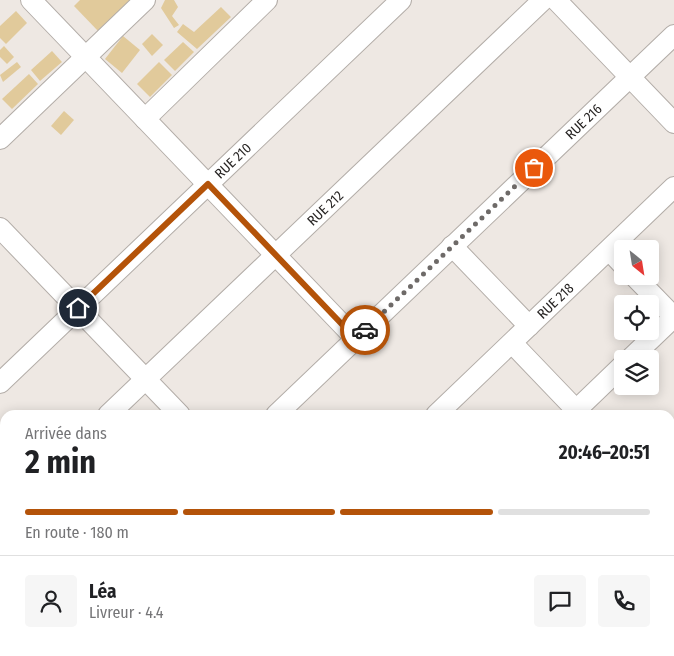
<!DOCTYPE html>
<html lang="fr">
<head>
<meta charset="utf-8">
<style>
  :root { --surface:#fff; --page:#f6f6f6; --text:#202124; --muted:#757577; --line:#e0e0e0; --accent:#b45309 }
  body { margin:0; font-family:"Fira Sans Condensed",sans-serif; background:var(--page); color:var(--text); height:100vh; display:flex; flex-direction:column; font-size:19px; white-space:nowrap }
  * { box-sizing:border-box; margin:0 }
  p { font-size:16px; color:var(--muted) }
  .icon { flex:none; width:28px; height:28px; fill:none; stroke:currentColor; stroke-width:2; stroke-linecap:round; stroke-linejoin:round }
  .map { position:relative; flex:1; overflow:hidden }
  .panel { position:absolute; left:0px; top:410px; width:675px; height:246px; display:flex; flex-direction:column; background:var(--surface); border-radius:15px 15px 0 0; box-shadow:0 2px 12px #0003 }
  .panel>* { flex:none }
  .needle { width:32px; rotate:150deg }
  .buttons { position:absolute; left:614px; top:240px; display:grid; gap:10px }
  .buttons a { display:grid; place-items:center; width:45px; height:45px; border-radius:5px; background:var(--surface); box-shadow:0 2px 12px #0003; font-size:25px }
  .pin { position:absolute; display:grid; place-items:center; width:42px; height:42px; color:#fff; margin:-21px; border:2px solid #fff; border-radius:50%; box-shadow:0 1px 5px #0007 }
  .courier { position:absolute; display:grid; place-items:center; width:50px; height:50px; margin:-25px; border:4px solid #b45309; border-radius:50%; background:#fff; color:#222; box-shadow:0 1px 6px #0007 }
  .head em { font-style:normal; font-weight:700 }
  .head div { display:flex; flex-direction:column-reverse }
  .head { display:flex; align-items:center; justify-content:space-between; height:85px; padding:0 25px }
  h1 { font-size:32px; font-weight:700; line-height:38px }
  .bar { display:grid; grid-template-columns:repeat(4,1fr); gap:8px 5px; align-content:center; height:60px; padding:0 25px }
  .bar i { height:6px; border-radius:4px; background:var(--line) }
  .bar .current { background:var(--accent) }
  .bar p { grid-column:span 4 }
  .line { display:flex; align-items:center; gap:12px; padding:0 25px; border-top:1px solid var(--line) }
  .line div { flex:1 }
  .round { display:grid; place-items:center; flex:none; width:52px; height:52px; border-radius:5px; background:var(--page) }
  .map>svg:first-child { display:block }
  .building { fill:#e1ca9b }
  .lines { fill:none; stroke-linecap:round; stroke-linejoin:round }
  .minor-casing { stroke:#b3ada8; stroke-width:22 }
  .minor { stroke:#fff; stroke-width:20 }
  .done { stroke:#6e6a68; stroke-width:5; stroke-dasharray:0 9 }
  .route { stroke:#b45309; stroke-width:6 }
  .labels { text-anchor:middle; stroke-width:4.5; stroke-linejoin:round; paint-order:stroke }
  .street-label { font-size:14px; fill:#292625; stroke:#eee8e3 }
</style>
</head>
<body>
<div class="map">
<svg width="674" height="656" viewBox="0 0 674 656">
  <rect width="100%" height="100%" fill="#eee8e3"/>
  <!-- building -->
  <g class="building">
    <path d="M80,0H134L99,32L74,6Z"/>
    <path d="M165,0H174L178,7L172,16L179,25L174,28L161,8Z"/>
    <path d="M221,7L231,17L197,49L177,32L183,24L194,32Z"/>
    <path d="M16,11L27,23L6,44L0,38V26Z"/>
    <path d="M152,34L163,45L152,56L142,44Z"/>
    <path d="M123,36L140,50L122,73L105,59Z"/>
    <path d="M183,42L194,52L175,71L164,60Z"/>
    <path d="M4,46L14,57L7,64L0,57V50Z"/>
    <path d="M52,51L62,62L40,81L31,70Z"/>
    <path d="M17,62L21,67L3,82L0,75Z"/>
    <path d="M159,62L172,75L150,97L137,84Z"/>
    <path d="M29,74L38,84L12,109L2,99Z"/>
    <path d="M64,111L74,120L61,135L51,126Z"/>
  </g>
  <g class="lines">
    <defs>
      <g id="minor">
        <path d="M31,0L356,339"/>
        <path d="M556,0L674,123"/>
        <path d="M145,119L267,0"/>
        <path d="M0,139L145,0"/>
        <path d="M0,228L180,415"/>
        <path d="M452,246L529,326"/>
        <path d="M609,250L622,264"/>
        <path d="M634,276L674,317"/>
        <path d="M512,343L581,415"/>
        <path d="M630,359L674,317"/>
        <path id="s1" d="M0,383L401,0"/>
        <path id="s2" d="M108,415L543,0"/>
        <path id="s3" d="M276,415L674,35"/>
        <path id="s4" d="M436,415L674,187"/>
        <path d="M571,415L622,366"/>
        <path d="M670,452L674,448"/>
        <path d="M670,507L674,511"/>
        <path d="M0,518L5,513"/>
        <path d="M670,576L674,572"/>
        <path d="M0,596L5,601"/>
        <path d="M53,651L58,656"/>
        <path d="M23,656L28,651"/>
        <path d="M183,656L188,651"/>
        <path d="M318,656L323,651"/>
        <path d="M457,656L462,651"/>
        <path d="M586,656L591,651"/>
      </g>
    </defs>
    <!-- minor casing -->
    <use href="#minor" class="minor-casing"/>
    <!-- minor -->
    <use href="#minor" class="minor"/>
  </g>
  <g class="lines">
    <!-- done -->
    <path class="done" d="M365,330L534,168"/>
    <!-- route -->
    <path class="route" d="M78,308L208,184L356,339L365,330"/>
  </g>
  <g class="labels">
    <!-- street labels -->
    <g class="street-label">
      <text dy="5" stroke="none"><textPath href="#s3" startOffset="425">RUE 216</textPath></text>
      <text dy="5" stroke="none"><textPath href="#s1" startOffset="322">RUE 210</textPath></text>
      <text dy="5" stroke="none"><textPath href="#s2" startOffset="300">RUE 212</textPath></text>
      <text dy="5" stroke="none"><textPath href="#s4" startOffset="165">RUE 218</textPath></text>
    </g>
  </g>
</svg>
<div class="buttons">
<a><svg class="needle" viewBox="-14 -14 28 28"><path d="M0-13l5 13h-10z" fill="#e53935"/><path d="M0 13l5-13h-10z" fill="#757577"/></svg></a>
<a><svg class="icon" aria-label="locate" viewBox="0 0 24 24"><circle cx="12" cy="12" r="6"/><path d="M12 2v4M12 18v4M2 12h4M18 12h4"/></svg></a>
<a><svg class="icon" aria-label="layers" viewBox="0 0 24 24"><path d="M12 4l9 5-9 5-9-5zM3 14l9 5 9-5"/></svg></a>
</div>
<div class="pin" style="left:534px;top:168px;background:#ea580c"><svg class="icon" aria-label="bag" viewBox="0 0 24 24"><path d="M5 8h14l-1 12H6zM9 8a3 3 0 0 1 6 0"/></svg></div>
<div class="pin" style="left:78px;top:308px;background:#1f2937"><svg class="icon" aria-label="home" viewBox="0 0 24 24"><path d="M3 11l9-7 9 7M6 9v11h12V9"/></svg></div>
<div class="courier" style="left:365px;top:330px"><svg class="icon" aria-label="car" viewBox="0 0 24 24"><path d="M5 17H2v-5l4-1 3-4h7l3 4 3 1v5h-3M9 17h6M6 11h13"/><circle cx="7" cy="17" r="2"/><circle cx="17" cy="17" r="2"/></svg></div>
<section class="panel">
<div class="head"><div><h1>2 min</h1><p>Arrivée dans</p></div><em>20:46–20:51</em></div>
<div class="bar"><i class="current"></i><i class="current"></i><i class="current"></i><i></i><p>En route · 180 m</p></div>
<div class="line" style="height:90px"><a class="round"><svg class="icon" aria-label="person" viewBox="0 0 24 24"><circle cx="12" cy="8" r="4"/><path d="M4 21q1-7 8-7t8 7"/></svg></a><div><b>Léa</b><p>Livreur · 4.4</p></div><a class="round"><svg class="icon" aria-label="chat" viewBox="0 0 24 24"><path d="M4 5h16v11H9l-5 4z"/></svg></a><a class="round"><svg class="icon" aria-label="phone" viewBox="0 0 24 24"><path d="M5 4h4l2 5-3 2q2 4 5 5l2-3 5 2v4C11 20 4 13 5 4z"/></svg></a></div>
</section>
</div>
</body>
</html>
